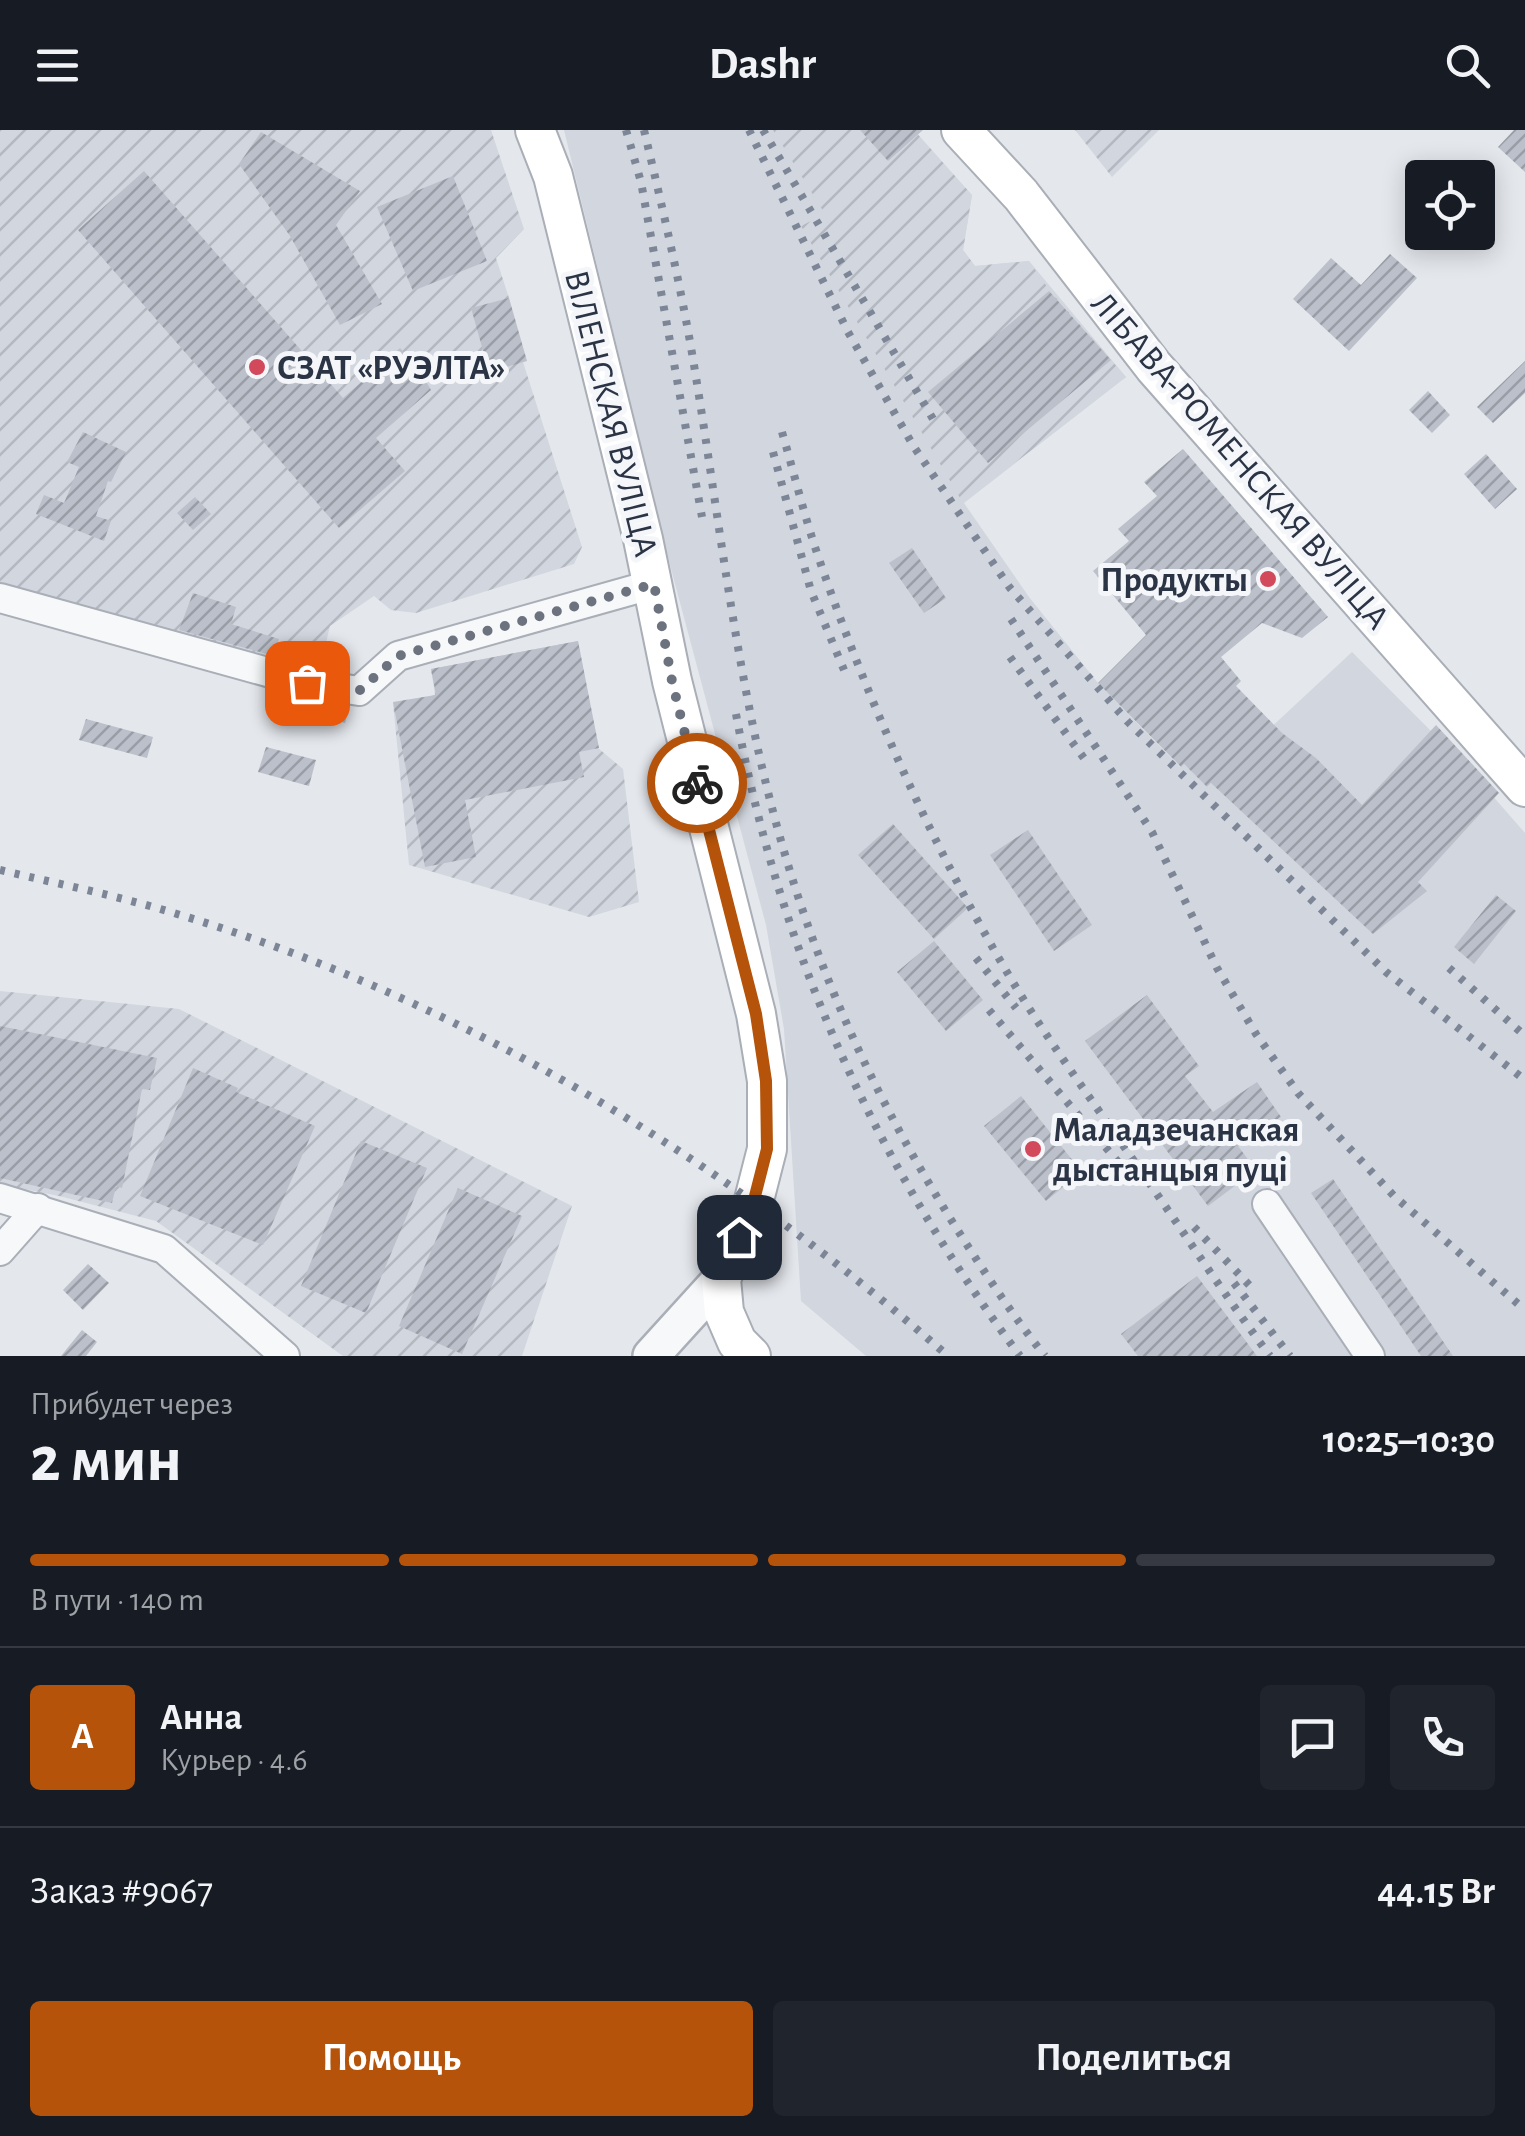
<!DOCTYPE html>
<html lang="ru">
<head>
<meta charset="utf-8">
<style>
  :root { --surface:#171b24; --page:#20242c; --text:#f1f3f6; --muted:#9ea1a6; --line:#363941; --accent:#b45309 }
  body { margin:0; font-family:"Alegreya Sans",sans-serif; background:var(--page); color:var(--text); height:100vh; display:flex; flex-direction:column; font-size:38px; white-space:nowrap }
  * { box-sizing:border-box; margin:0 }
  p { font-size:32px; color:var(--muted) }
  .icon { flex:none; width:55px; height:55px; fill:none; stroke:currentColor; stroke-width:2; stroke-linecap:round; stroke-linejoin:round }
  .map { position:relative; height:1226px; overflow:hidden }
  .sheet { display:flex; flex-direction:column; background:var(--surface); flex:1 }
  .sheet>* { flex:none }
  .buttons { position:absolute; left:1405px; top:30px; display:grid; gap:20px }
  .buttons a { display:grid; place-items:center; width:90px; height:90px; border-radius:10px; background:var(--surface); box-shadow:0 5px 25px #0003; font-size:50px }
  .pin { position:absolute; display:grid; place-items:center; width:85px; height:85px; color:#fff; margin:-42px; border-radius:20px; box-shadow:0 5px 15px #0006 }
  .courier { position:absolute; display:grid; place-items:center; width:100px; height:100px; margin:-50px; border:8px solid #b45309; border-radius:50%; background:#fff; color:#222; box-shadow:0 2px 12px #0007 }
  .head em { font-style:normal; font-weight:700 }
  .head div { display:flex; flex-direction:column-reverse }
  .head { display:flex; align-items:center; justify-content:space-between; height:170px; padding:0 30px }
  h1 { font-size:65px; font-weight:700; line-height:75px }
  .bar { display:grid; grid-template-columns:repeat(4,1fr); gap:15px 10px; align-content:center; height:120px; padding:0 30px }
  .bar i { height:12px; border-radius:8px; background:var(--line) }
  .bar .current { background:var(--accent) }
  .bar p { grid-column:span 4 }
  .line { display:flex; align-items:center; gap:25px; padding:0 30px; border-top:2px solid var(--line) }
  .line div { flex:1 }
  .round { display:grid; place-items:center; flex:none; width:105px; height:105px; border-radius:10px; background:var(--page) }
  .cta { display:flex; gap:20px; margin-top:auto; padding:20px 30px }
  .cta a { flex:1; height:115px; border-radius:10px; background:var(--accent); color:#fff; font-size:40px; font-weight:700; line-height:115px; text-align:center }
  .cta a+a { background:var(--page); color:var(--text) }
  header { display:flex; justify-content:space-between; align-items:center; height:130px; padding:0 30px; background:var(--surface); font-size:45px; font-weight:700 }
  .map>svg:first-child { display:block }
  .built { fill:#d2d6de }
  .industrial { fill:url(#industrial-furrows) }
  .building { fill:url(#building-hatch) }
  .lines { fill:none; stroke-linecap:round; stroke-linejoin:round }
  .minor-casing { stroke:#a9aeb7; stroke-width:32 }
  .tertiary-casing { stroke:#a9aeb7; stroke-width:40 }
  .secondary-casing { stroke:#a9aeb7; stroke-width:42 }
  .minor { stroke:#f7f8fa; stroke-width:28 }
  .tertiary { stroke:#f7f8fa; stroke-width:35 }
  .secondary { stroke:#fff; stroke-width:38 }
  .rail { stroke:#7d8696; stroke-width:8; stroke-dasharray:5 10; stroke-linecap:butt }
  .done { stroke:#6c737f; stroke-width:10; stroke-dasharray:0 18 }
  .route { stroke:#b45309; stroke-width:12 }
  .poi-dot { fill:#d1495b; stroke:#f4f6f9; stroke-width:4 }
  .labels { text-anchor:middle; stroke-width:10; stroke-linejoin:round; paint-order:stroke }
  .poi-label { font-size:35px; font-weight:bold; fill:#2b3445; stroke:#f4f6f9; text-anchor:start }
  .street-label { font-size:35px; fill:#2b3445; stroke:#f4f6f9 }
</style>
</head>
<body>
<header><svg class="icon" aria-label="menu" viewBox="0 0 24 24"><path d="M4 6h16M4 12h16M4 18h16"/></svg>Dashr<svg class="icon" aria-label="search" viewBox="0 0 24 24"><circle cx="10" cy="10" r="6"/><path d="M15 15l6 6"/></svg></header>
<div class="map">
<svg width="1525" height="1226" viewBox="0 0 1525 1226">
  <defs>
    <pattern id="industrial-furrows" width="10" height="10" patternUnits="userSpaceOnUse" patternTransform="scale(2.5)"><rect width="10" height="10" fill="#d2d6de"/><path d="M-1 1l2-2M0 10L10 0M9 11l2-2" fill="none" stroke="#b4b8c0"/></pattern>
    <pattern id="building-hatch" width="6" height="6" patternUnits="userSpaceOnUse" patternTransform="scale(2.5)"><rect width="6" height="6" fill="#bbc0ca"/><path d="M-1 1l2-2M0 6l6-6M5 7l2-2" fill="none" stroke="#989da6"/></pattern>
  </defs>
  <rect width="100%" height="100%" fill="#e4e7ec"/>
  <!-- built -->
  <path class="built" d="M564,0H912L972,65L963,120L975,136L1029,131L1126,247L964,373L1029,467L1098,553L1180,637L1184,634L1207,657L1352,522L1470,640L1525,703V1226H866L801,1171L784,899L766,795L670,435Z"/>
  <!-- industrial -->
  <g class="industrial">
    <path d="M0,0H491L524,99L496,128L509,168L523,232L582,417L574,434L416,483L391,480L374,466L330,496L318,546L0,458Z"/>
    <path d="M773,0H914L972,65L963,120L975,136L1029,131L1050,161L1126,247L963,373L801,96L825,84Z"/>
    <path d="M1075,0H1159L1112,47Z"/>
    <path d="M578,511L598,618L623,639L639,772L589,787L409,735L393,573L435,565L431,539Z"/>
    <path d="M0,861L179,879L572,1076L522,1226H343L156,1091L59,1066L0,1054Z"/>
  </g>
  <!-- building -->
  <g class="building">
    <path d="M860,0H923L888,31Z"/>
    <path d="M1514,0H1525V42L1498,17Z"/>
    <path d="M261,2L360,61L336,95L382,174L340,195L290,106L239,34Z"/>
    <path d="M144,41L343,268L400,218L418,238L431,260L376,308L405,341L339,398L78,100Z"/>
    <path d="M453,46L487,131L413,161L377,77Z"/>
    <path d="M1390,124L1417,148L1349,221L1293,169L1331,128L1361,155Z"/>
    <path d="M1049,161L1111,230L988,333L928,262Z"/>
    <path d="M509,168L527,231L489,242L471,178Z"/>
    <path d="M1525,231V263L1493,293L1477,277Z"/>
    <path d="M1428,261L1450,285L1432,303L1409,280Z"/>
    <path d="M83,302L126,322L111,352L108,351L96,386L111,391L104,411L36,384L44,365L64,373L79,337L67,332Z"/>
    <path d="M1183,319L1328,487L1302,508L1262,493L1221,527L1241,551L1236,556L1282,603L1316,628L1362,675L1436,595L1499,663L1418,752L1427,761L1373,804L1211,653L1207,657L1184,634L1181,637L1098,553L1146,505L1093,441L1129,411L1118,399L1157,366L1144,352Z"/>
    <path d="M1486,324L1517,359L1495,379L1464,344Z"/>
    <path d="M195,367L211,384L193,400L177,383Z"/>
    <path d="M912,418L946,468L924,483L889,433Z"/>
    <path d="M193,463L236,477L231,494L279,509L274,526L179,500Z"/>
    <path d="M578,511L599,618L579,622L584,647L465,670L476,727L425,737L393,572L436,565L431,539Z"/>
    <path d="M327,574L349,577L345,593L323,587Z"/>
    <path d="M86,589L153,607L147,628L79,610Z"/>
    <path d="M266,617L316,630L309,656L258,642Z"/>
    <path d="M893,694L968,778L934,809L858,725Z"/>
    <path d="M1028,700L1092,795L1054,821L990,725Z"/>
    <path d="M1496,765L1516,781L1474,834L1454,817Z"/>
    <path d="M934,811L983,870L946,901L897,842Z"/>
    <path d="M1147,865L1199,936L1185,946L1213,982L1257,952L1281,987L1238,1016L1256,1040L1208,1076L1085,911Z"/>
    <path d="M0,896L157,928L150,960L142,959L122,1058L116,1056L112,1073L0,1048Z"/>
    <path d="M193,938L238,958L236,962L315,996L263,1115L140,1066Z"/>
    <path d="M1021,966L1082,1042L1046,1071L984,996Z"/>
    <path d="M361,1011L427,1038L366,1183L301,1156Z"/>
    <path d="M1333,1049L1453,1226H1421L1311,1063Z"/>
    <path d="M458,1058L522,1086L462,1224L399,1196Z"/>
    <path d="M88,1134L109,1153L83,1180L63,1160Z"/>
    <path d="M1197,1146L1257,1226H1138L1121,1204Z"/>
    <path d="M82,1200L97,1212L86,1226H61Z"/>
  </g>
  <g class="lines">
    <defs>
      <g id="minor">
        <path d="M0,468L307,553L359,561L398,526L654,454"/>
        <path d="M0,1068L164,1119L285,1226"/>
        <path d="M1267,1074L1370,1226"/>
        <path d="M0,1121L38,1078"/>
      </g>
      <path id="tertiary" d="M651,1226L721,1149"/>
      <g id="secondary">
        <path d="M535,0L553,46L643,409L672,551L756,884L767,951V1019L754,1070L721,1149L724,1182L737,1212L751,1226"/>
        <path d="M961,0L1021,65L1154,237L1525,657"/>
      </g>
    </defs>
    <!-- minor casing -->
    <use href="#minor" class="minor-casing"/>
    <!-- tertiary casing -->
    <use href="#tertiary" class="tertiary-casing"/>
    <!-- secondary casing -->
    <use href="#secondary" class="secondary-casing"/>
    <!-- minor -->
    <use href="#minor" class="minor"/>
    <!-- tertiary -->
    <use href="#tertiary" class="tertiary"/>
    <!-- secondary -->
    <use href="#secondary" class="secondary"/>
    <!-- rail -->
    <g class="rail">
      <path d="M626,0L641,52L702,387"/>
      <path d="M644,0C662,76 680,152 693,229C715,361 730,494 759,624C798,798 860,945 955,1096C983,1140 1012,1185 1045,1226"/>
      <path d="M749,0L848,202L914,317L1010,458L1128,592L1386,842L1525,950"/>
      <path d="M763,0L933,289"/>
      <path d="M782,302C794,343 804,385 818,426C866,566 927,704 1001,832C1039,898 1084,959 1127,1021C1175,1089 1220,1159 1270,1226"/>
      <path d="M773,322L811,461L844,540"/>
      <path d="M1011,489L1152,702L1217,838L1256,904L1298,963L1394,1066L1525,1180"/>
      <path d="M1010,527L1086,631"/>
      <path d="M736,584C780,823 875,1032 1020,1226"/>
      <path d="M0,740C59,754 119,766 177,784C464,870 724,1030 948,1226"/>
      <path d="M976,828L1016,878"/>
      <path d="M1449,838L1525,906"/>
      <path d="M989,880L1124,1039"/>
      <path d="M1194,1097L1252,1158"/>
      <path d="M1234,1153L1290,1226"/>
    </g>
  </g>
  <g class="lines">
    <!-- done -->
    <path class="done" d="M307,553L359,561L398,526L654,454L672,551L697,653"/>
    <!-- route -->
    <path class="route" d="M697,653L756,884L766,951L767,1019L754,1070L739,1107"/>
  </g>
  <!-- markers -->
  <g class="poi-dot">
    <circle cx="257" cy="237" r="10"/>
    <circle cx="1268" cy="449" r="10"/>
    <circle cx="1033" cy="1019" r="10"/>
  </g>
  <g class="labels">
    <!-- poi labels -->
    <g class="poi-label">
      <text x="277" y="249">СЗАТ «РУЭЛТА»</text>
      <text x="1248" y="461" text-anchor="end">Продукты</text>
      <text x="1053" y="1011">Маладзечанская<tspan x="1053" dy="40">дыстанцыя пуці</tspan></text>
    </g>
    <!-- street labels -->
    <g class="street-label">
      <text transform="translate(612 283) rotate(76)" y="12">ВІЛЕНСКАЯ ВУЛІЦА</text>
      <text transform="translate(1241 330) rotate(49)" y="12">ЛІБАВА-РОМЕНСКАЯ ВУЛІЦА</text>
    </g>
  </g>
</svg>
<div class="buttons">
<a><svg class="icon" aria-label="locate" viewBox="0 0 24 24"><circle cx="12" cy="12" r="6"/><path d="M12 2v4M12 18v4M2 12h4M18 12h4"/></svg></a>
</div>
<div class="pin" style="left:307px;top:553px;background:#ea580c"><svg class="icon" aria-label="bag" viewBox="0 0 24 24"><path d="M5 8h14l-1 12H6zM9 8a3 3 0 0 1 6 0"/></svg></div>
<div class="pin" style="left:739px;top:1107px;background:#1f2937"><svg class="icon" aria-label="home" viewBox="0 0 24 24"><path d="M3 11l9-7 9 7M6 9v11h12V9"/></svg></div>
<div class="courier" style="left:697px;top:653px"><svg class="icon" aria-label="bike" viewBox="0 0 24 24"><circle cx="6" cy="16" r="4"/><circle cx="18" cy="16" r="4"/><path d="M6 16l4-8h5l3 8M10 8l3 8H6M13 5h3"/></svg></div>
</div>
<section class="sheet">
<div class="head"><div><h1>2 мин</h1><p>Прибудет через</p></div><em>10:25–10:30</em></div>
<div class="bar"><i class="current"></i><i class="current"></i><i class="current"></i><i></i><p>В пути · 140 m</p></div>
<div class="line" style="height:180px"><b class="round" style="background:var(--accent);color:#fff">А</b><div><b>Анна</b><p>Курьер · 4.6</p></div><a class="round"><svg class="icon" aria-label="chat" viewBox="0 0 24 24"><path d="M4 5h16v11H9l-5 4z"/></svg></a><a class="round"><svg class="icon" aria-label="phone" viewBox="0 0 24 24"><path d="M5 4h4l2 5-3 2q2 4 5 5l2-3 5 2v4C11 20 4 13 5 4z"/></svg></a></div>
<div class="line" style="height:130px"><div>Заказ #9067</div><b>44.15 Br</b></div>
<div class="cta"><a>Помощь</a><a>Поделиться</a></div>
</section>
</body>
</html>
